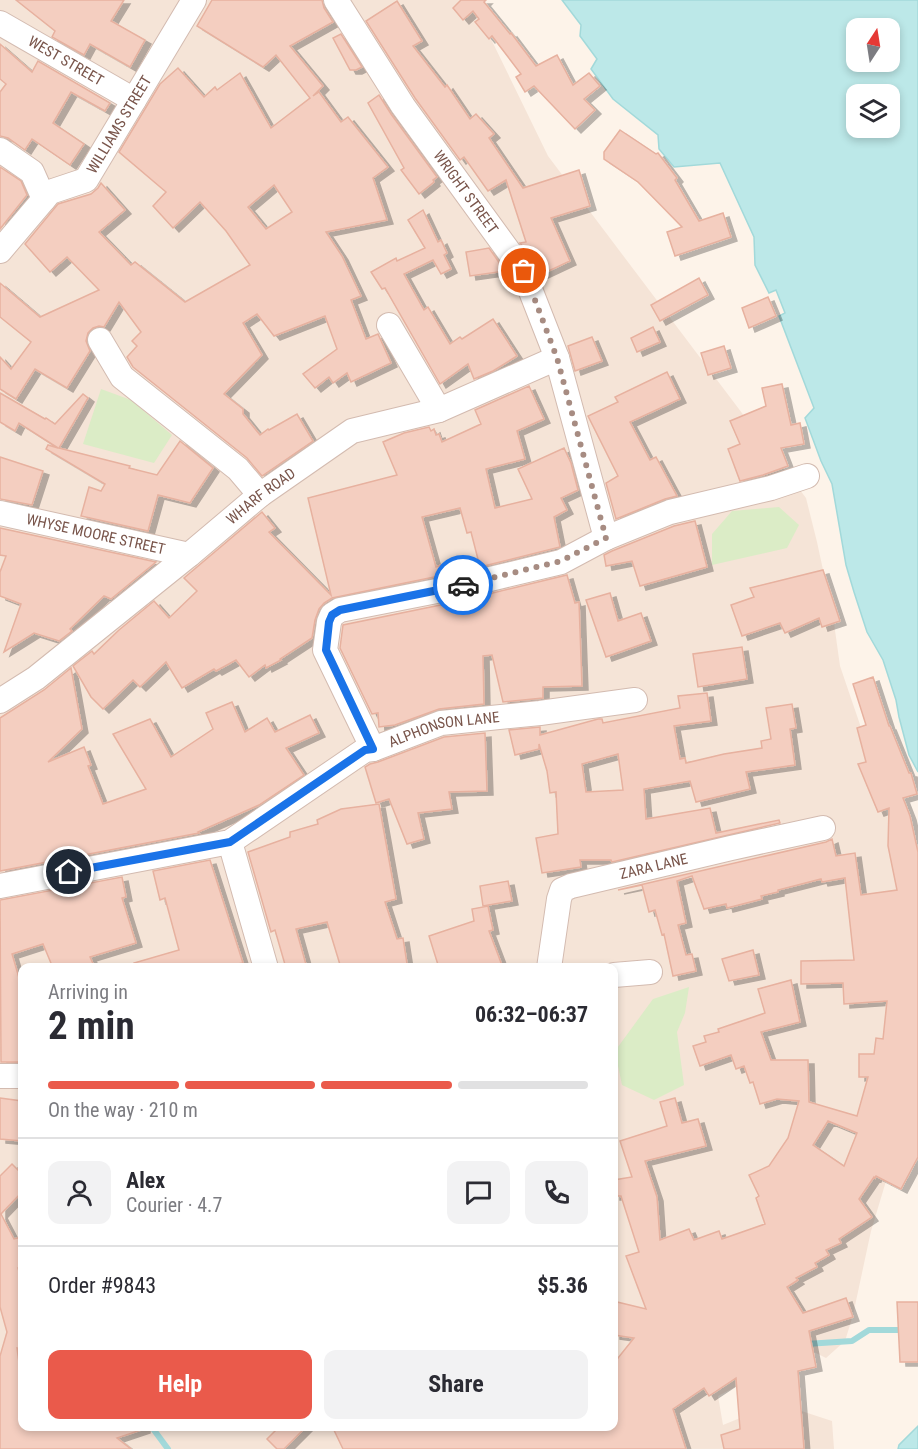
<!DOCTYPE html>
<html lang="en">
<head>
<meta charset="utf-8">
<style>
  :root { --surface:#fff; --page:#f2f2f3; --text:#2b2b33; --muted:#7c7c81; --line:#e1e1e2; --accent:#ea5a4b }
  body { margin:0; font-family:"Roboto Condensed",sans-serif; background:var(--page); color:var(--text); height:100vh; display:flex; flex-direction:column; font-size:22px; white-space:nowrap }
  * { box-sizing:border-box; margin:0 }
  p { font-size:20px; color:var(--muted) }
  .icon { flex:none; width:33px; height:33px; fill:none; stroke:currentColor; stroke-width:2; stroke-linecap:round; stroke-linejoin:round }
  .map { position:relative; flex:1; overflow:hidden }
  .drawer { position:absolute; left:18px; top:963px; width:600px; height:468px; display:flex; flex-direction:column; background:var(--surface); border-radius:12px; box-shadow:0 3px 9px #0003 }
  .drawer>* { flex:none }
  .needle { width:39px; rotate:12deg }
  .buttons { position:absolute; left:846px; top:18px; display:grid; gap:12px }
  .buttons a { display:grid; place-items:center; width:54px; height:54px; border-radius:12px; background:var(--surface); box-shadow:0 3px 9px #0003; font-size:30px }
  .pin { position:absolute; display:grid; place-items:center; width:51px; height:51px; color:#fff; margin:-26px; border:3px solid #fff; border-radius:50%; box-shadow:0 2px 6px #0007 }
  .courier { position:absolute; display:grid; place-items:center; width:60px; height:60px; margin:-30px; border:4px solid #1a73e8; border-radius:50%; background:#fff; color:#222; box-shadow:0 2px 8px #0007 }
  .headline em { font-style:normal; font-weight:700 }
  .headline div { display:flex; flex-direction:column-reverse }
  .headline { display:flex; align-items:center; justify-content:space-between; height:102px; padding:0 30px }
  h1 { font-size:39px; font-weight:700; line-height:45px }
  .bar { display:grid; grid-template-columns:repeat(4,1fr); gap:9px 6px; align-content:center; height:72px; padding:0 30px }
  .bar i { height:8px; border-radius:4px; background:var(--line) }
  .bar .active { background:var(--accent) }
  .bar p { grid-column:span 4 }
  .line { display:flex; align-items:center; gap:15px; padding:0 30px; border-top:2px solid var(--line) }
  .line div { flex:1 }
  .round { display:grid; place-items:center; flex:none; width:63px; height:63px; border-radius:12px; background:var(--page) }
  .button { display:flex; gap:12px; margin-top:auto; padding:12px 30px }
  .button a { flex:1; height:69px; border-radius:12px; background:var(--accent); color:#fff; font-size:24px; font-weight:700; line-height:69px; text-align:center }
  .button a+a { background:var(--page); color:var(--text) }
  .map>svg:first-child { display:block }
  .residential { fill:#f5e4d7; fill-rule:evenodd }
  .green { fill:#dbecc6 }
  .water { fill:#bce8e8; stroke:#a2d9da; stroke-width:1.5; fill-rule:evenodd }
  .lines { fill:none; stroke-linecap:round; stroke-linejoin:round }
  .stream { stroke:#a2d9da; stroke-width:6 }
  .building { fill:#f4cec0; stroke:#e7b19f; stroke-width:1.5; fill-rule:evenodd; filter:url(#shadow) }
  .street-casing { stroke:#d3bbb0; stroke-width:26 }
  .street { stroke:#fff; stroke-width:24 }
  .done { stroke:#a78c82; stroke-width:6; stroke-dasharray:0 10.8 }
  .route { stroke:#1a73e8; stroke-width:8 }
  .labels { text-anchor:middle; stroke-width:5; stroke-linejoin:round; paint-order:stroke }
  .street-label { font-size:15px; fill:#79554b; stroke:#fff7f0 }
</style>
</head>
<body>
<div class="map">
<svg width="918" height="1449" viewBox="0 0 918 1449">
  <defs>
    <filter id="shadow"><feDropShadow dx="6" dy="4" stdDeviation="0" flood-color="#0004"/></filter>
  </defs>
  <rect width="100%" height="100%" fill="#fdf3e9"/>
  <!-- residential -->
  <path class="residential" d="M0,0H472L548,156L806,498L817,542L833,616L840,666L869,751L918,922L902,1128L871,1231L853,1315L845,1341L826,1358L808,1349L718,1396L723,1425L777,1403L832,1421L834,1449H0ZM22,968H614V1426H22Z"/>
  <!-- green -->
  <g class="green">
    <path d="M101,389L131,400L172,435L154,463L83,444Z"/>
    <path d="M779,507L799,525L787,548L712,565V534L732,511Z"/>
    <path d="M689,987L685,1013L677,1032L684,1085L654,1100L622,1085L615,1051L653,999Z"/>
  </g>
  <!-- water -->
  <g class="water">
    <path d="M562,0H918V772L909,755L899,717L896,700L883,660L867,632L854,592L846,565L832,484L821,461L805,418L814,408L779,316L785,313L776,290L769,293L755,265L754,237L720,163L674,167L659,149L658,135L613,99L591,69L597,59L580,36L581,25ZM890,28V62H856V28ZM890,94V128H856V94Z"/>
    <path d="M918,1426V1449H898L899,1445Z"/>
  </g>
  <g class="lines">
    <!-- stream -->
    <g class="stream">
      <path d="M806,1344L852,1341L869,1330H918"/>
      <path d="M151,1426L168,1449"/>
    </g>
  </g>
  <!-- building -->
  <g class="building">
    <path d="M16,0H124L111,21L145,40L130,67L90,44L84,55L52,37L55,31Z"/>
    <path d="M212,0H322L324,8L333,22L290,46L323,86L313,96L319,92L341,122L348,117L388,167L373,178L387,220L326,232L342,256L361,296L351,300L366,339L378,334L391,363L351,382L347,373L333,383L329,377L315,388L303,374L337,349L325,316L274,336L257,314L243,323L262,355L224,394L243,409V414L260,435L268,429L269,430L297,414L313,441L262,476L247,458L133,367L127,357L137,346L132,341L141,332L119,302L104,327L99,326L93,328L88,333L86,341L90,351L67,388L35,369L16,399L0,389V357L11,369L31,342L0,317V283L40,317L99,290L67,257L50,272L25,244L58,204L91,194L98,188L101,183L125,210L99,232L131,265L135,262L185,302L250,265L226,231L200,202L173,228L153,206L166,192L119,152L160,84L178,68L204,97L215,87L217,90L240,73L271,128L310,98L276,55L263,67L197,26ZM274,185L292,212L266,229L248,207Z"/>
    <path d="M461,0H486L484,2L510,34L511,33L536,66L557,55L573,85L589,73L600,86L584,99L595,110L575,129L534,86L525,92L516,77L521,74L492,36L489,39L475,22L479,19L473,11L463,20L453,8Z"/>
    <path d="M397,1L422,41L413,46L445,87L447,85L470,119L476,114L494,134L489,138L523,188L579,170L590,206L551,218L570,261L540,275L535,263L520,243L526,242L506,180L488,191L464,157L460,160L415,98L366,21Z"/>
    <path d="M341,34L362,67L356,70H350L333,38Z"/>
    <path d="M0,44L32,72L38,61L110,103L105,111L71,92L53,123L84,144L70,165L32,139L25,150L8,138L0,136V92L6,84L0,79Z"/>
    <path d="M379,95L391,114L437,177L433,180L434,182L419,194L401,170L404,168L368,103Z"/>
    <path d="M620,130L656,154L658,153L677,178L675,180L699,221L723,213L731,237L675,256L667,232L682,227L638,182L604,159V152Z"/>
    <path d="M0,167L21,181L27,195L0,229Z"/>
    <path d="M423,210L438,242L441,240L447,253L444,255L451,269L441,274L433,260L404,274L424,310L428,307L450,344L460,337L462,339L493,319L517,356L493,371L474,379L468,364L440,384L385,288L382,289L371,272L396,258L397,261L425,248L408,220Z"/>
    <path d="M489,248L505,271L470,276L466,252Z"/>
    <path d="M699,278L708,295L660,321L651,305Z"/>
    <path d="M768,297L776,316L749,328L742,308Z"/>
    <path d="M653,327L660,342L637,352L631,338Z"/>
    <path d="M592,337L602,361L575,371L568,346Z"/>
    <path d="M724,346L731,368L708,375L701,353Z"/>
    <path d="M667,372L680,399L630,422L650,460L656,457L677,496L665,499L616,519L606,483L618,476L588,416L618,402L615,397Z"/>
    <path d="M782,384L791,425L800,423L804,444L781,448L788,466L763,475L740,481L728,449L740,444L730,421L766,406L762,388Z"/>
    <path d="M529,386L544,419L517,431L525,459L486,469L495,508L532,499L518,469L564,448L571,463L578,490L561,498L567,510L554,517L560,547L480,567L471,532L467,533L460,508L422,517L436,567L441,565L444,575L332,598L324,603L319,609L315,620L312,638L280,659L281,660L266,668L265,665L249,677L236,660L216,671L214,669L182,688L166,662L140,687L133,680L103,709L91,697L73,666L92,651L94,654L119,630L154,601L169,618L197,591L184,578L262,512L275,528L269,532L331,595L308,498L397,475L383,442L404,433L429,427L431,431L434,429L436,435L439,434L442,442L481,424L475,410Z"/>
    <path d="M0,393L45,419L46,418L55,424L83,394L88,398L59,448L130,466L129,468L157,475L180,441L213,468L190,503L158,495L148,531L81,516L89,487L101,491L105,484L46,449L48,445L58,448L19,423L15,431L0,422Z"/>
    <path d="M0,457L43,471L32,505L0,499Z"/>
    <path d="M695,521L707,567L640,586L632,561L606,566L604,555L612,551L674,526Z"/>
    <path d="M0,528L156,562L111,599L104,596L70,629L72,631L59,641L34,633L4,652L21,604L0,596V572L6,556L0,555Z"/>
    <path d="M823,570L840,621L822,627L819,618L785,633L780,623L742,636L731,605L754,597L750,588Z"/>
    <path d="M567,575L575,603L579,602L582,686L543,687V698L503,702L492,655L483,656L484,704L439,709L395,725L379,727L378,713L372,714L340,648L343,625L460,601Z"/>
    <path d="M610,593L618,621L641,613L651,641L606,657L586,600Z"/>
    <path d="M742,647L747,679L698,687L693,654Z"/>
    <path d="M71,668L82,729L48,762L84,747L91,765L88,766L103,804L146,789L113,734L150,719L171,757L213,729L206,713L232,702L245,732L267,718L275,732L310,715L319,733L286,748L304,775L259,805L198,832L199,833L0,871V718L44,690Z"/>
    <path d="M873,677L889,726H890L909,773H911L917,794L903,798L910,816L918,852V1157L901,1189L876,1176L875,1178L874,1177L859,1199L872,1217L839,1239L841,1243L826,1250L829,1255L815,1263L817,1267L796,1278L798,1280L787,1287L803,1313L846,1298L853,1317L809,1331L816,1367L798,1371L804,1449H724L721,1435L740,1429L736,1378L709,1396L704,1388L673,1409L686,1449H343L332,1426H590L604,1430L605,1426H614V1363L634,1338L614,1335V1317L617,1302L646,1309L626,1256L639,1252L621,1196H614V1180L632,1177L620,1141L667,1126L660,1102L675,1098L682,1123L698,1119L706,1146L645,1161L657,1197L660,1240L689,1229L694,1240L719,1231L722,1239L765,1224L756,1198L759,1196L749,1175L769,1166L788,1138L799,1101L777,1099L760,1104L753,1082L750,1083L744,1066L736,1069L731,1055L700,1066L693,1046L706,1042L704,1036L719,1032L718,1029L765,1013L758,989L791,980L800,1022L761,1032L771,1060H808L809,1102L857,1116L868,1077H859V1054H874L876,1038L883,1039L887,1001L844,1004L843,983L801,984V961L854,960L845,878L822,882L821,879L778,890V892L761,896L762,899L727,908L726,904L704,909L692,876L677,881L686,923L678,925L686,955L692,954L696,971L673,976L664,934L662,935L655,910L649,912L642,885L618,890L826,842L832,839L836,856L855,853L861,895L897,890L888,846L889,808L878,812L858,764L866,762L857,728L866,725L853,684ZM828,1121L857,1133L844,1166L813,1145Z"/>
    <path d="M707,693L711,721L674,726L680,759L685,758L686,763L724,754L762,748L761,741L771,739L766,708L792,704L796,728L790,729L795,765L746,772L750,789L696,802L690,781L644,789L646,819L710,808L716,833L779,820L780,823L612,862L611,860H580L581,867L542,873L536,838L558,834L556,792L550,793L547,771L539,744V749L515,755L509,730L540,727V735L598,719H602L603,723L680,708L678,696ZM618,754L623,790L586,792L582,764Z"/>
    <path d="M485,733L487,791L449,792L452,809L418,813L424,839L407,844L389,799L376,803L365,767L370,764L378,762L444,737Z"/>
    <path d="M379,804L396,899L385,902L397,939L403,938L407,964L387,968H341L327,922L296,929L307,968H286L275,930L271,932L248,852L290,837V832L318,824L317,820L341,809Z"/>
    <path d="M210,860L243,963L216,968H135L134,963L179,950L165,898L160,900L153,871Z"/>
    <path d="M122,877L126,897L122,898L136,943L90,957L95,968H53L43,944L12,954L22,988V1062H1L0,900Z"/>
    <path d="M508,881L512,901L483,906L480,886Z"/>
    <path d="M488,906L493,930L489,931L503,968H439L429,936L474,921L472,909Z"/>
    <path d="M753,950L759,975L729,981L722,959Z"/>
    <path d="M0,1098L22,1101V1141L0,1139Z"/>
    <path d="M12,1164L22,1174V1192L1,1214L14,1239L22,1237V1266L18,1268L22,1281V1292H21L22,1349L17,1348L22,1385V1426H144V1429L117,1438L131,1449H0V1356L7,1332L0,1307V1176Z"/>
    <path d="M897,1302H918V1362H900Z"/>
    <path d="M280,1426H307L284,1449H277L267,1439Z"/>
  </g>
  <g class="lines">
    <defs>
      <g id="street">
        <path id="s1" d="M336,0L403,106L523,271L557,358L606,538"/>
        <path id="s2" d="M0,23L134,100"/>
        <path d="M0,150L32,172L44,199"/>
        <path id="s3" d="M0,251L50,192L86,180L194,0"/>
        <path d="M389,325L439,410"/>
        <path d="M100,340L122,377L238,469L260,495"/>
        <path id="s4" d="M0,513L189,555"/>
        <path id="s5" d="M0,701L36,678L189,555L260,495L352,431L439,410L557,358"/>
        <path d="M373,749L325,650L329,622L332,615L340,610L457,587L561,562L606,538L670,512L771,488L807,476"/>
        <path d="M230,842L266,968"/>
        <path id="s6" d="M0,886L230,842L365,750L373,749L441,723L540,713L635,700"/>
        <path id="s7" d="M549,968L559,899L562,890L571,886L731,848L823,828"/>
        <path d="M614,975L650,972"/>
        <path d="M0,1076H22"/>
      </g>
    </defs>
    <!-- street casing -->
    <use href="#street" class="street-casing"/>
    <!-- street -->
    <use href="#street" class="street"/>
  </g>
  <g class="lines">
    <!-- done -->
    <path class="done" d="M463,585L561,561L606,538L557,358L524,271"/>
    <!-- route -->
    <path class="route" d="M69,872L230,842L365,750L373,749L326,650L329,622L332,615L340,610L463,585"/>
  </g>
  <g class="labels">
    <!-- street labels -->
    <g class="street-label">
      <text dy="5" stroke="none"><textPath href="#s2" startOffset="76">WEST STREET</textPath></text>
      <text dy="5" stroke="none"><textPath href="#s3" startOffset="180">WILLIAMS STREET</textPath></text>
      <text dy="5" stroke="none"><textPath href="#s1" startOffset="232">WRIGHT STREET</textPath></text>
      <text dy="5" stroke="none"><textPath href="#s5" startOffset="332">WHARF ROAD</textPath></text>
      <text dy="5" stroke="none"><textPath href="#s4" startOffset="98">WHYSE MOORE STREET</textPath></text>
      <text dy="5" stroke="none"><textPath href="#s6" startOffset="480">ALPHONSON LANE</textPath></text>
      <text dy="5" stroke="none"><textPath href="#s7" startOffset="174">ZARA LANE</textPath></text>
    </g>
  </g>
</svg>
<div class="buttons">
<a><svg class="needle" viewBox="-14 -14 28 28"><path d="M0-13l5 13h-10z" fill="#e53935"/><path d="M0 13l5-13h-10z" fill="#7c7c81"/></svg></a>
<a><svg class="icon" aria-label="layers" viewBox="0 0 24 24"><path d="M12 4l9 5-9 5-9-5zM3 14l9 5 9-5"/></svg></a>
</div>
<div class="pin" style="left:524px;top:271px;background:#ea580c"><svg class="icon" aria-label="bag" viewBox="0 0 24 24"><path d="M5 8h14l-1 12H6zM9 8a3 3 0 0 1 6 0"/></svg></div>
<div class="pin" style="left:69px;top:872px;background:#1f2937"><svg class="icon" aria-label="home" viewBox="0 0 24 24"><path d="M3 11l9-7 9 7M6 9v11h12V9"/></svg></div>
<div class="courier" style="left:463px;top:585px"><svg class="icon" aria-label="car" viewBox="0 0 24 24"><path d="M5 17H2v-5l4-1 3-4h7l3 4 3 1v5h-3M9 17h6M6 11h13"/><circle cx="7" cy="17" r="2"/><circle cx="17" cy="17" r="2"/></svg></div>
<section class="drawer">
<div class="headline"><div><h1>2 min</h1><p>Arriving in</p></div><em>06:32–06:37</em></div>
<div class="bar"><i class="active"></i><i class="active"></i><i class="active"></i><i></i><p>On the way · 210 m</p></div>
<div class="line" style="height:108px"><a class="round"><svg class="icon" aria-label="person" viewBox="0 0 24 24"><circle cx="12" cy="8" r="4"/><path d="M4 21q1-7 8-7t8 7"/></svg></a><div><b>Alex</b><p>Courier · 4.7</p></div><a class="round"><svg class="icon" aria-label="chat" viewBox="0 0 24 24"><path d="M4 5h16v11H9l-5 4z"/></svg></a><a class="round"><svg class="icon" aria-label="phone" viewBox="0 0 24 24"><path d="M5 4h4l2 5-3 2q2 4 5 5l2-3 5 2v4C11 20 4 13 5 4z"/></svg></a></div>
<div class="line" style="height:78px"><div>Order #9843</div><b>$5.36</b></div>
<div class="button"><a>Help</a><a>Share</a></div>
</section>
</div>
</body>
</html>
